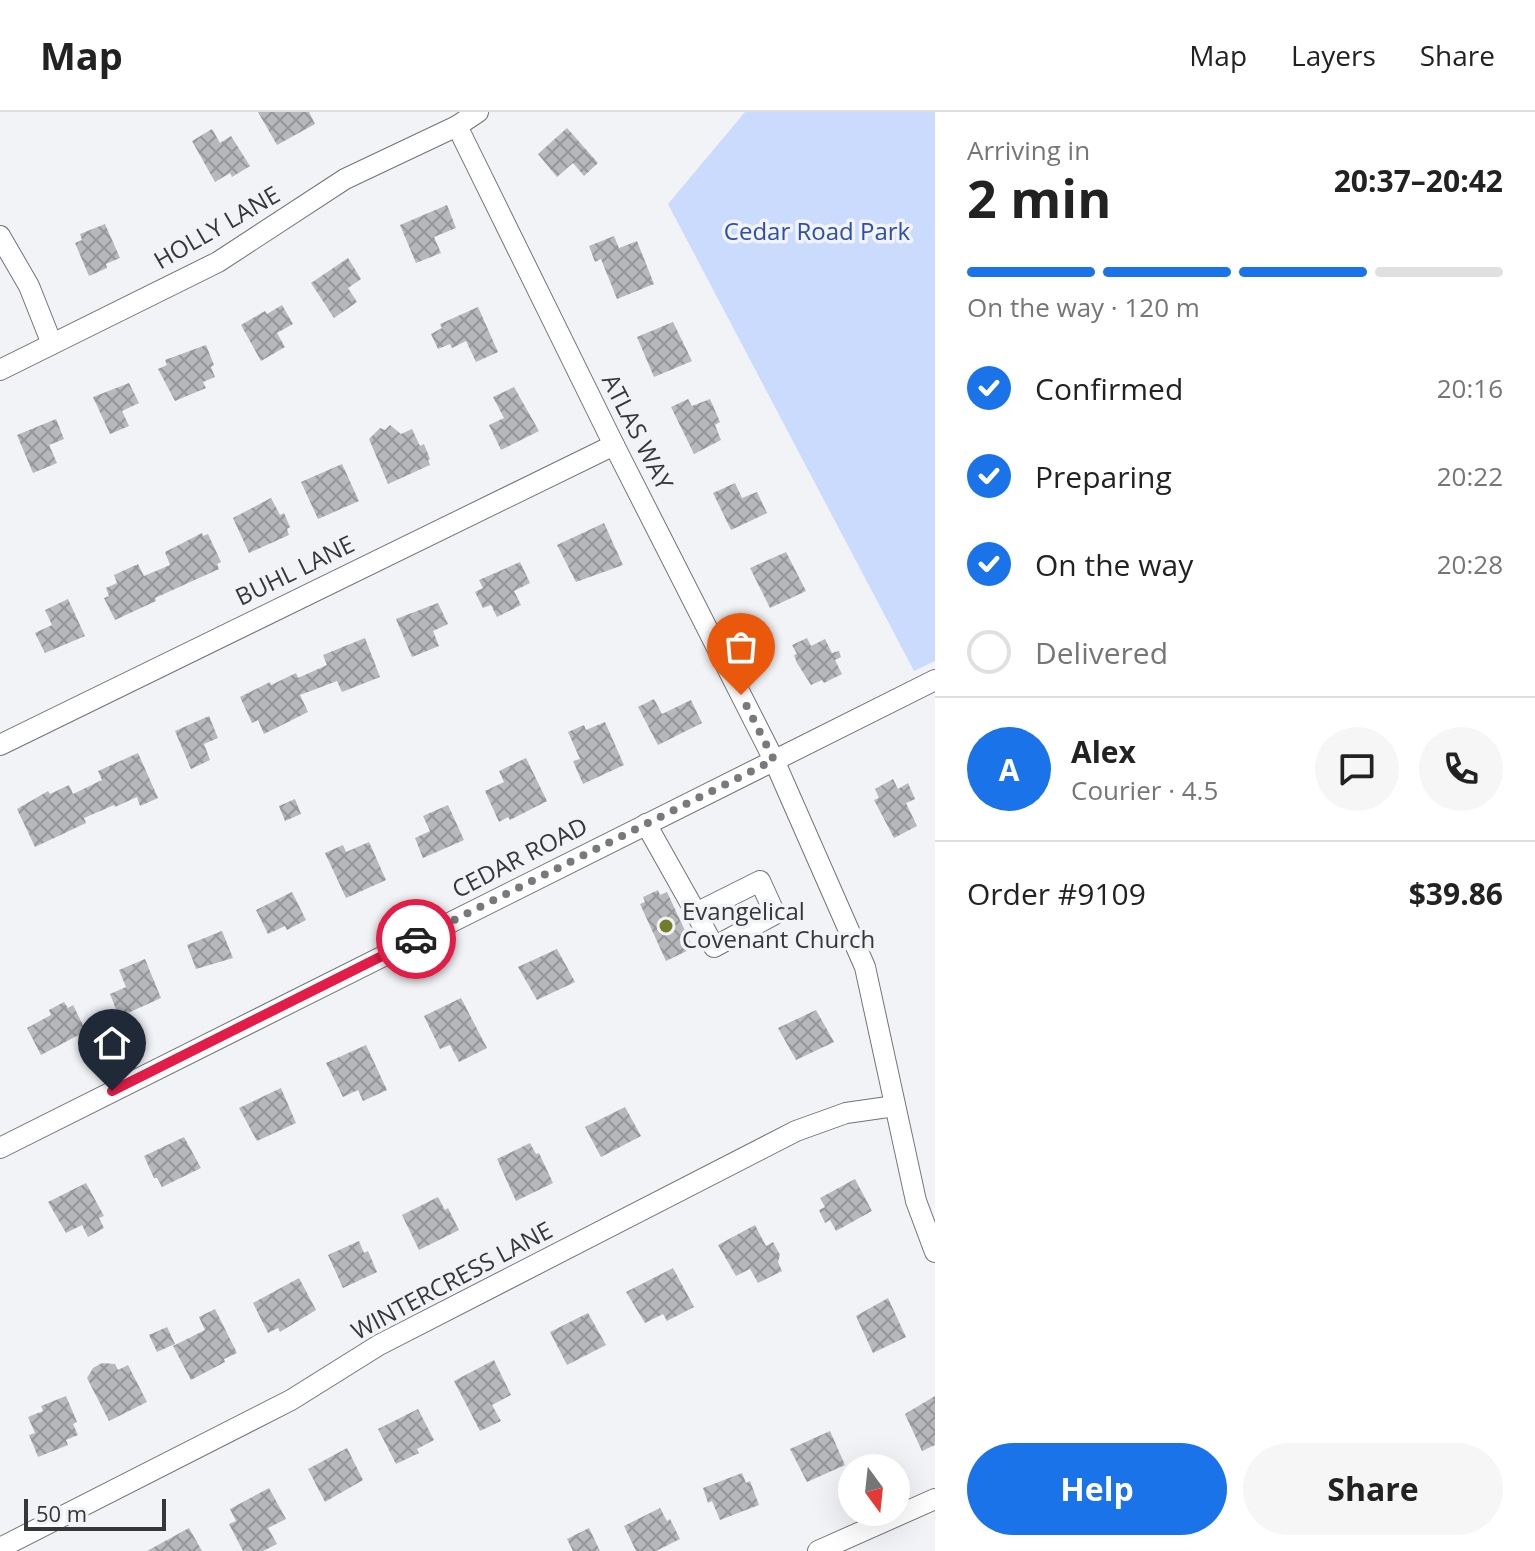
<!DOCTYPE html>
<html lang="en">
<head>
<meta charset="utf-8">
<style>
  :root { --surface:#fff; --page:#f6f6f6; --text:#222; --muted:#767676; --line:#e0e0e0; --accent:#1a73e8 }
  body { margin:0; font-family:"Open Sans",sans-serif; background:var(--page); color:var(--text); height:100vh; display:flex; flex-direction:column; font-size:30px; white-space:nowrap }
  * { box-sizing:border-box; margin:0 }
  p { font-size:26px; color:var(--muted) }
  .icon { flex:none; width:44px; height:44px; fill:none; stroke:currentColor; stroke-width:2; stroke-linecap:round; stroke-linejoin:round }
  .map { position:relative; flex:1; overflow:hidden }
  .panel { display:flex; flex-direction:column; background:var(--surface); width:600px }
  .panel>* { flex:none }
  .needle { width:52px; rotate:165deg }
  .tools { position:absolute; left:838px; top:1342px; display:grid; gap:16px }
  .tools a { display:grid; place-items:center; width:72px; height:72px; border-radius:50%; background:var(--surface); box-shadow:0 8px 32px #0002; font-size:40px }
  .scale { position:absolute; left:24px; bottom:20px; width:142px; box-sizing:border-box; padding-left:8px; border:4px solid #363738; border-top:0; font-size:22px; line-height:28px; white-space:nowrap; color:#363738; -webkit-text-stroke:6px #f2f3f6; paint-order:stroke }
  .pin { position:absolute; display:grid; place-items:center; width:68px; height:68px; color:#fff; margin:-82px -34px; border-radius:50% 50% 50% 0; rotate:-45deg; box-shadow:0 0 8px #0007 }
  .pin .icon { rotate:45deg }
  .courier { position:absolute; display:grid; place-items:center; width:80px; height:80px; margin:-40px; border:6px solid #e11d48; border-radius:50%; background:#fff; color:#222; box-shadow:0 2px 10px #0007 }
  .head em { font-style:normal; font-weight:700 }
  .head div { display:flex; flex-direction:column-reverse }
  .head { display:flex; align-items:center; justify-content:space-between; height:136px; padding:0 32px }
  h1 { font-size:52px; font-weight:700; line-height:60px }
  .bar { display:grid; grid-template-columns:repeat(4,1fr); gap:12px 8px; align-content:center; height:96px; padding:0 32px }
  .bar i { height:10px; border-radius:6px; background:var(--line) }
  .bar .active { background:var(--accent) }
  .bar p { grid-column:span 4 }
  .line { display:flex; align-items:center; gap:20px; padding:0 32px; border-top:2px solid var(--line) }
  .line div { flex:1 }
  .round { display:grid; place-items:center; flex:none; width:84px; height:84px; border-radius:42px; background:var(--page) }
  ol { padding:0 32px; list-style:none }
  li { display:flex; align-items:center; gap:24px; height:88px }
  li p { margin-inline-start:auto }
  li .icon { padding:8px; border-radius:50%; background:var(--accent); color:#fff; stroke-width:4 }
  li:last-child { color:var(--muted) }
  li i { width:44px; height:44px; border:4px solid var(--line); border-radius:50% }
  .button { display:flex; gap:16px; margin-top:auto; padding:16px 32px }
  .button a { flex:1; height:92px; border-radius:48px; background:var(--accent); color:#fff; font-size:32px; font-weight:700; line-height:92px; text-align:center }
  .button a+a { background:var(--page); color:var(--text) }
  header { display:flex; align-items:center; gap:48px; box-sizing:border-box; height:112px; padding:0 40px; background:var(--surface); border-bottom:2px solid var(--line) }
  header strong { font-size:38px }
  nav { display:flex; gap:44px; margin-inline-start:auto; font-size:28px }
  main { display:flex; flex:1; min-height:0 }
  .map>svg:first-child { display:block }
  .green { fill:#cadbfe }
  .building { fill:url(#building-cross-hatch) }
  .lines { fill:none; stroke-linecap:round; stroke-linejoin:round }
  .minor-casing { stroke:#727376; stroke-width:22 }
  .minor { stroke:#fff; stroke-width:20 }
  .done { stroke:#78797a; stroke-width:8; stroke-dasharray:0 14.4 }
  .route { stroke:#e11d48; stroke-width:10 }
  .poi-dot { fill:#737d29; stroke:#f2f3f6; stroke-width:3 }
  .labels { text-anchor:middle; stroke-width:7; stroke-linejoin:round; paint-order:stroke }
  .street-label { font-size:24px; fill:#363738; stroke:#f2f3f6 }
  .park-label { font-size:24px; fill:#2d4eaa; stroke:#f2f3f6 }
  .poi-label { font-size:24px; fill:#363738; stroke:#f2f3f6; text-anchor:start }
</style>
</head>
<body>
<header>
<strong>Map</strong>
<nav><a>Map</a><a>Layers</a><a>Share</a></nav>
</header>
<main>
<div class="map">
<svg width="935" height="1439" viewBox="0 0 935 1439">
  <defs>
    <pattern id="building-cross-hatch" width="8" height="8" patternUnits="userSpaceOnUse" patternTransform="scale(2)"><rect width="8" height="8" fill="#b7b8bb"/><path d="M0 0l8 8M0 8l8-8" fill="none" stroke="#969699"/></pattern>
  </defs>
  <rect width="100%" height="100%" fill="#f2f3f6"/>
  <!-- green -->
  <path class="green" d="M745,0H935V549L914,559L668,92Z"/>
  <!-- building -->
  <g class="building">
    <path d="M258,0H309L315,12L277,33Z"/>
    <path d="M567,16L598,51L584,64L573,51L557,65L538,42Z"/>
    <path d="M212,17L220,31L231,24L250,54L232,65L230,61L215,70L192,29Z"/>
    <path d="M447,93L456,116L434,125L441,141L416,151L400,113Z"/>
    <path d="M105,112L120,146L106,152L107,156L89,164L75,131L82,128L80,122Z"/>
    <path d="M614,124L619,136L637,129L654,172L617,187L601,147L595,150L589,134Z"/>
    <path d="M348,146L361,167L348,176L357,190L334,206L311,171Z"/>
    <path d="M282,193L293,212L277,221L285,235L261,249L241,213L265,199L267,202Z"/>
    <path d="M478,195L498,240L476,250L466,229L452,236L450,232L438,237L431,222L442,216L440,212Z"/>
    <path d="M673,210L692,249L654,265L637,225Z"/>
    <path d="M206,233L214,253L211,255L215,265L203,270L206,276L175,289L158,257L167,253L165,248Z"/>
    <path d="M129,271L139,291L122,299L129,314L110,322L93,285Z"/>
    <path d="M514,275L539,319L501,338L489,313L504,306L493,285Z"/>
    <path d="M688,287L692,294L710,287L720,310L715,313L721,328L694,342L671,295Z"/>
    <path d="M56,307L64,327L49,333L57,351L33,361L17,323Z"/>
    <path d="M390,313L401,322L412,317L420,334L424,332L430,347L428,348L430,353L388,372L369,327L380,316L385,318Z"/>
    <path d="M342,352L359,389L318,407L301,370Z"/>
    <path d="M735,371L742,386L757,380L767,401L731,418L713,381Z"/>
    <path d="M271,386L280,403L284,401L290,415L287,417L289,423L249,441L233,406Z"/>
    <path d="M604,411L623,453L576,470L557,433Z"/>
    <path d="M202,421L203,424L208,422L221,450L217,452L219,457L155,486L156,489L115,508L104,486L109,484L106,476L117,471L114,463L138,452L144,464L170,453L165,440Z"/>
    <path d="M786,440L806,479L770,496L750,456Z"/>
    <path d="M520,450L530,471L514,479L521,493L497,505L491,493L483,496L475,480L483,476L479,468Z"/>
    <path d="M68,487L85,524L45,541L35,521L52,513L45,498Z"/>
    <path d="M438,491L448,512L433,519L439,534L412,545L396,507Z"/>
    <path d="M365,526L380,565L342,580L337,569L300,583L308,600L264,622L258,608L252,611L240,585L270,570L271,573L296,561L298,566L327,553L323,543Z"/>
    <path d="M807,526L811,534L825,527L832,541L839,539L841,545L835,548L842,562L824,571L822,568L811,573L797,551L794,543L797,542L792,533Z"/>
    <path d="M654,587L662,602L691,588L702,611L658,633L638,595Z"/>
    <path d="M209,604L218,626L204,632L210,648L191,657L175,619Z"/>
    <path d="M605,610L624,653L583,672L573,649L580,647L568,620L584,613L586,618Z"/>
    <path d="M138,641L158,686L140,694L137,685L115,695L114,693L84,706L86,711L35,735L17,697L48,679L50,682L69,673L73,682L102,668L98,659Z"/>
    <path d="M526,646L547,689L510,708L508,705L499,710L485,679L504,670L499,659Z"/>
    <path d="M893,667L898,677L908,671L915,687L906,691L917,714L894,726L874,688L879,686L875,677Z"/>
    <path d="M295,687L301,702L285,709L279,694Z"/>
    <path d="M448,693L464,728L423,746L415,726L430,719L423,704Z"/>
    <path d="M369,730L386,768L346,786L325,741L343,733L346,740Z"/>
    <path d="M658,778L660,783L667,780L693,836L666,849L640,792L645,790L643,785Z"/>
    <path d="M292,780L306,808L287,818L285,814L268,822L256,798Z"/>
    <path d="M222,819L233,846L196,857L187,833Z"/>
    <path d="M557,837L575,870L537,888L518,855Z"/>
    <path d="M145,847L161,886L119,905L110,882L126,875L119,858Z"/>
    <path d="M461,886L487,936L459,950L450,933L440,937L424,904Z"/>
    <path d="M64,890L68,896L73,893L86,919L41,943L27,916L51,903L49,898Z"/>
    <path d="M816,898L834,930L796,948L778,916Z"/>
    <path d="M366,933L387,978L363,989L358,978L343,985L326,951Z"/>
    <path d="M281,976L296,1011L257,1029L239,996Z"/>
    <path d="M625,995L641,1024L601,1045L585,1015Z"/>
    <path d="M184,1025L201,1056L162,1075L157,1066H154L144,1044Z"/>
    <path d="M530,1031L536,1042L539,1041L553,1071L516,1089L497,1047Z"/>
    <path d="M855,1067L872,1099L836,1119L830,1108L825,1111L819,1098L825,1095L820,1086Z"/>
    <path d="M86,1071L104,1104L99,1106L104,1116L88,1125L82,1113L66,1121L48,1090Z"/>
    <path d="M438,1085L445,1098L448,1096L459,1118L419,1138L402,1103Z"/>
    <path d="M755,1113L766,1134L773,1130L780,1143L778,1150L782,1159L758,1171L750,1157L736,1164L718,1133Z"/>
    <path d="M359,1129L364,1141L368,1139L377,1160L343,1176L328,1143Z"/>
    <path d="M673,1156L694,1195L667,1209L663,1202L645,1211L626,1180Z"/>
    <path d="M299,1166L316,1198L280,1220L278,1216L268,1221L253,1191Z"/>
    <path d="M888,1186L906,1225L873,1241L856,1204Z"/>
    <path d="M215,1197L237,1241L224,1247L225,1250L191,1268L173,1234L205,1218L199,1205Z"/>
    <path d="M588,1201L606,1233L567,1253L550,1220Z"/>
    <path d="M167,1215L175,1232L157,1240L149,1223Z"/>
    <path d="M494,1248L511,1283L492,1293L501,1309L480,1319L454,1269Z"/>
    <path d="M102,1251L115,1252L118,1258L128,1253L147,1290L109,1309L87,1266L93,1256Z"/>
    <path d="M66,1284L77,1310L73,1312L78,1323L66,1328L68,1333L38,1345L29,1323L35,1321L28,1305L43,1299L41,1294Z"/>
    <path d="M935,1284V1333L922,1339L905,1302Z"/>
    <path d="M418,1297L434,1328L417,1337L419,1341L396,1352L378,1317Z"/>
    <path d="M830,1319L845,1353L807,1370L790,1337Z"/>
    <path d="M347,1336L363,1368L325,1390L308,1357Z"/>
    <path d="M742,1361L746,1371L750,1369L759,1393L720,1408L712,1389L708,1391L703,1376Z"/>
    <path d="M269,1376L286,1407L268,1416L277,1432L263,1439H243L229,1412L236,1409L230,1397Z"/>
    <path d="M660,1396L667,1409L670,1407L680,1427L656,1439H636L624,1414Z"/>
    <path d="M189,1416L202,1439H147Z"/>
    <path d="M589,1416L600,1439H573L567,1427Z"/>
  </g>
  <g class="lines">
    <defs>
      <g id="minor">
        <path d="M457,14L614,333L774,648L865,855L916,1089L935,1140"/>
        <path d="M0,124L29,174L52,232"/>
        <path d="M0,258L218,150L345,67L457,14L478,0"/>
        <path d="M0,633L614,333"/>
        <path d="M646,712L696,801L760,769L775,802L714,835L696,801"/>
        <path d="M0,1036L935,568"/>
        <path d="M0,1436L291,1288L379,1233L796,1019L846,1001L895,994"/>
        <path d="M818,1439L935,1387"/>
      </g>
    </defs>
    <!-- minor casing -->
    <use href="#minor" class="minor-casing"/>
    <!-- minor -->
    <use href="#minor" class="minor"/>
  </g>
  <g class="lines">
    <!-- done -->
    <path class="done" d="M416,827L774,648L741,583"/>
    <!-- route -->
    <path class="route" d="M112,979L416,827"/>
  </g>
  <!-- markers -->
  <circle class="poi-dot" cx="666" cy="814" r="8"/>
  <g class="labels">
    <!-- street labels -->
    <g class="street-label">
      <text transform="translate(217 116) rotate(-30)" y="8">HOLLY LANE</text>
      <text transform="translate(637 320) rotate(63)" y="8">ATLAS WAY</text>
      <text transform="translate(295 459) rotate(-26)" y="8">BUHL LANE</text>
      <text transform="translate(520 746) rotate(-27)" y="8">CEDAR ROAD</text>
      <text transform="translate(452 1169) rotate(-28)" y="8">WINTERCRESS LANE</text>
    </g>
    <!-- park labels -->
    <g class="park-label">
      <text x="817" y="128">Cedar Road Park</text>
    </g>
    <!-- poi labels -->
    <g class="poi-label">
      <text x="682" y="808">Evangelical<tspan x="682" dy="28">Covenant Church</tspan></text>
    </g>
  </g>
</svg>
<div class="tools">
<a><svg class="needle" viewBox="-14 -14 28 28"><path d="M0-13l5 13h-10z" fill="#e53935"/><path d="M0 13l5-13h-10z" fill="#767676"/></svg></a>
</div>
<div class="scale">50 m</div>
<div class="pin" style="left:741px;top:583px;background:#ea580c"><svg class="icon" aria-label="bag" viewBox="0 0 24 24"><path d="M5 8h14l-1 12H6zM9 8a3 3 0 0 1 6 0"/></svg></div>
<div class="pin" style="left:112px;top:979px;background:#1f2937"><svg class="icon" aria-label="home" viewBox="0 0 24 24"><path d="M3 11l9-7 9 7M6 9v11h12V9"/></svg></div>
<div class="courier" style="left:416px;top:827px"><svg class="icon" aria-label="car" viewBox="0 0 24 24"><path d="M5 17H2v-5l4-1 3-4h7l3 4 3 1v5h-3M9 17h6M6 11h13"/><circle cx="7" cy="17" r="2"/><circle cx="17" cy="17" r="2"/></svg></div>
</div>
<section class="panel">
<div class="head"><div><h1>2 min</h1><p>Arriving in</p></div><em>20:37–20:42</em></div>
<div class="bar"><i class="active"></i><i class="active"></i><i class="active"></i><i></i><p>On the way · 120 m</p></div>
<ol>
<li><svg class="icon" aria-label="check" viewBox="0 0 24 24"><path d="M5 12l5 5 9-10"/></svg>Confirmed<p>20:16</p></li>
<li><svg class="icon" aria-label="check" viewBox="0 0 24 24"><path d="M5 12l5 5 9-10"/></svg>Preparing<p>20:22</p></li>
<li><svg class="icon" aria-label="check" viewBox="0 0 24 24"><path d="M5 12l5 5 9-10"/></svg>On the way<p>20:28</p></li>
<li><i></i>Delivered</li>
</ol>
<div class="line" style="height:144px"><b class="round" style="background:var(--accent);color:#fff">A</b><div><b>Alex</b><p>Courier · 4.5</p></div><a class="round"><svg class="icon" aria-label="chat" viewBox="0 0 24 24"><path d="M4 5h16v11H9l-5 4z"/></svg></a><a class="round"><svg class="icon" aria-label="phone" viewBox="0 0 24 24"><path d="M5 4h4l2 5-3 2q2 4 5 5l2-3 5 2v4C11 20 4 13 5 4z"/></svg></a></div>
<div class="line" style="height:104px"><div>Order #9109</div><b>$39.86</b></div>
<div class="button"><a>Help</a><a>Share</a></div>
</section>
</main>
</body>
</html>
